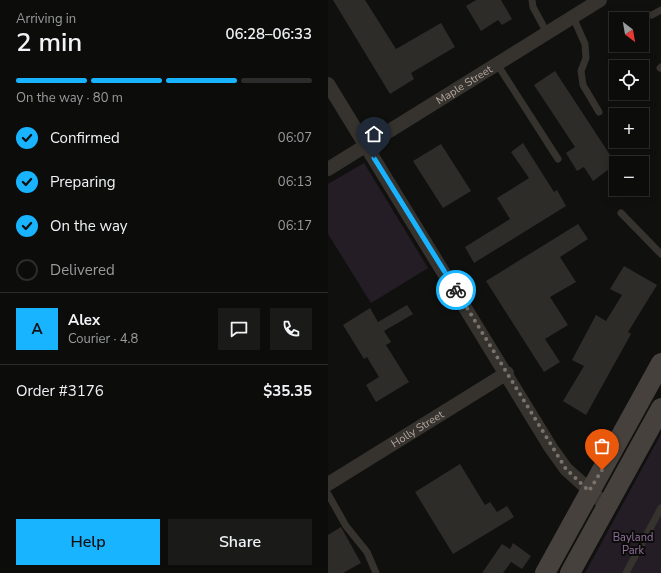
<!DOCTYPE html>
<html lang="en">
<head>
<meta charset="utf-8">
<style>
  :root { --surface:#0c0c0b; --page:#1a1a19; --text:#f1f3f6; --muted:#9a9b9d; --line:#2c2c2c; --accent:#18b4ff }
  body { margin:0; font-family:"Nunito Sans",sans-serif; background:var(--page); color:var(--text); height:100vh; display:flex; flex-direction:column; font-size:15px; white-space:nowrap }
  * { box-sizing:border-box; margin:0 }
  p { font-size:13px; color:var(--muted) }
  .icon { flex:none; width:22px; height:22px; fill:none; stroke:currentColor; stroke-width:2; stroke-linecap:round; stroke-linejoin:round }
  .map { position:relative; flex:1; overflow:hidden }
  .details { display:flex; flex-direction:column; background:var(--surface); width:328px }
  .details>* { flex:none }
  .needle { width:26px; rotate:149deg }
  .tools { position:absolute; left:281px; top:12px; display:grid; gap:8px }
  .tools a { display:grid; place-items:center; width:40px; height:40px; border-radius:0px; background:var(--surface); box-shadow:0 2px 10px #0003,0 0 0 1px var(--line); font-size:20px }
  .pin { position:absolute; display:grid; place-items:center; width:34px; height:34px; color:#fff; margin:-41px -17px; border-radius:50% 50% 50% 0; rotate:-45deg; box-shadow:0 0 4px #0007 }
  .pin .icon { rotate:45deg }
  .courier { position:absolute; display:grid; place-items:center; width:40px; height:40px; margin:-20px; border:3px solid #18b4ff; border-radius:50%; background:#fff; color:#222; box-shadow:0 1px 5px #0007 }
  .head em { font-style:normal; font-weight:600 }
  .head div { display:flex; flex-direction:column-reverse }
  .head { display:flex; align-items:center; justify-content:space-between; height:68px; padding:0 16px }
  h1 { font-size:26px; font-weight:600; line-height:30px }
  .bar { display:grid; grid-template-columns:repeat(4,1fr); gap:6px 4px; align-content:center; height:48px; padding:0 16px }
  .bar i { height:5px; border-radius:3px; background:var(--line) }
  .bar .current { background:var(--accent) }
  .bar p { grid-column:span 4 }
  .line { display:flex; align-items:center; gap:10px; padding:0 16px; border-top:1px solid var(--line) }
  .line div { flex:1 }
  .round { display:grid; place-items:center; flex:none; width:42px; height:42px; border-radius:0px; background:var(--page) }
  ol { padding:0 16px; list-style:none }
  li { display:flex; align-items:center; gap:12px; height:44px }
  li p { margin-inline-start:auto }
  li .icon { padding:4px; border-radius:50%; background:var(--accent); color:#111; stroke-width:4 }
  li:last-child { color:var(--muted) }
  li i { width:22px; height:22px; border:2px solid var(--line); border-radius:50% }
  .action { display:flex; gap:8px; margin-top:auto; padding:8px 16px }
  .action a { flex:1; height:46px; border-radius:0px; background:var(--accent); color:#111; font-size:16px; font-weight:600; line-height:46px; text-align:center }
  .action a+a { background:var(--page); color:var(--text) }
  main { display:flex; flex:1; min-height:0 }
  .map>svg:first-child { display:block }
  .green { fill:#241d26 }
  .building { fill:#2e2c29 }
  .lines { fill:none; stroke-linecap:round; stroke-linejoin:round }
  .lane { stroke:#36332f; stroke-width:7 }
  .street { stroke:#36332f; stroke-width:14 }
  .secondary { stroke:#46413d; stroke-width:20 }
  .done { stroke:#7a726c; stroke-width:4; stroke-dasharray:0 7.2 }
  .route { stroke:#18b4ff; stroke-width:5 }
  .labels { text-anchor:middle; stroke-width:4; stroke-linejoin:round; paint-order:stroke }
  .street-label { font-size:11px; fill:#b3a69e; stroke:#0b0b0a }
  .park-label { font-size:11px; fill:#9473a0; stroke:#0b0b0a }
</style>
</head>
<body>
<main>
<section class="details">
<div class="head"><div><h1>2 min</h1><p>Arriving in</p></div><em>06:28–06:33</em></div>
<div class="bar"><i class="current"></i><i class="current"></i><i class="current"></i><i></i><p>On the way · 80 m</p></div>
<ol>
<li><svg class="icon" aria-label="check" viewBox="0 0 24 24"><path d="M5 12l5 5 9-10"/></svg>Confirmed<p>06:07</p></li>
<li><svg class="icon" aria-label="check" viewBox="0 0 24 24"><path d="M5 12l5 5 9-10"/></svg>Preparing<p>06:13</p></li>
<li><svg class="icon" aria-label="check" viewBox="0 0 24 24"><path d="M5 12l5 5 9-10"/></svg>On the way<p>06:17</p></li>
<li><i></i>Delivered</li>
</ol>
<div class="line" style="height:72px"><b class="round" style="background:var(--accent);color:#111">A</b><div><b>Alex</b><p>Courier · 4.8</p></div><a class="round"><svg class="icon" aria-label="chat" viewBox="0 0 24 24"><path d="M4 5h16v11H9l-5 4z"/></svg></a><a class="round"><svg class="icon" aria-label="phone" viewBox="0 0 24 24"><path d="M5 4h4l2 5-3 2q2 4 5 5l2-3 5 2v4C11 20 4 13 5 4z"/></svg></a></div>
<div class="line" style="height:52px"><div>Order #3176</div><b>$35.35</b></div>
<div class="action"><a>Help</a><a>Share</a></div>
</section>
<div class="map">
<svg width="333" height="573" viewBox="0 0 333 573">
  <rect width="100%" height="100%" fill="#10100f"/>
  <!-- green -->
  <g class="green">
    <path d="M36,163L100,268L43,303L0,234V184Z"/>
    <path d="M333,434V573H257Z"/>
  </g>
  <!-- building -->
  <g class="building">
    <path d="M5,0H37L68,49L113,23L127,47L83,73L86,79L62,94Z"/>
    <path d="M148,0H173L184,19L174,25L170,20L153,31L138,6Z"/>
    <path d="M227,71L288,164L265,181L256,167L249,171L238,153L247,147L206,85Z"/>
    <path d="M195,143L226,192L229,190L238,206L146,263L137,247L182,219L169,198L201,178L183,152Z"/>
    <path d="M113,144L143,191L115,208L85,161Z"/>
    <path d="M250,224L260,239L232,257L248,282L222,297L240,325L217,339L232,362L216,372L158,281Z"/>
    <path d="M296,266L329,285L300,332L303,334L258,415L235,401L256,366L244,360L268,315L278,321L294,295L282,289Z"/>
    <path d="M79,305L85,314L56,331L63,342L58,345L81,382L48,402L38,385L51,377L39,357L36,359L15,325L42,308L50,322Z"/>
    <path d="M132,464L157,505L162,502L169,512L179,506L186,517L125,554L87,492Z"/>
    <path d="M13,527L33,563L15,573H0V535Z"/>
    <path d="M185,543L203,556L194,569L183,562L175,573H154L174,544L182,549Z"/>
  </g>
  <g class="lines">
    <!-- lane -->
    <g class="lane">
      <path d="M204,0L205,7L219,33"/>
      <path d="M324,15L333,10"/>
      <path d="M245,17L257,44L258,58L253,71L255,85L271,112"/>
      <path d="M169,64L230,159"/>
      <path d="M332,68L333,67"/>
      <path d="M293,213L333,254"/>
      <path d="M0,494L18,526L39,552L48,573"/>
      <path d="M298,573L333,508"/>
    </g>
    <!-- street -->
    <g class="street">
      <path d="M0,84L223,448L238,469L279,506"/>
      <path id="s1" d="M0,169L272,0"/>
      <path id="s2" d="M0,484L179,373"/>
    </g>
    <!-- secondary -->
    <g class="secondary">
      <path d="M217,573L333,363"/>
      <path d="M242,573L333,408"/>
    </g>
  </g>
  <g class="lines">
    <!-- done -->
    <path class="done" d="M128,290L238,469L261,491L274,470"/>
    <!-- route -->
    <path class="route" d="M46,158L128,290"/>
  </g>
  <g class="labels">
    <!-- street labels -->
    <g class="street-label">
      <text dy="4" stroke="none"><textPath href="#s1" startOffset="160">Maple Street</textPath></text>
      <text dy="4" stroke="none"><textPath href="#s2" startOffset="105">Holly Street</textPath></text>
    </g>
    <!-- park labels -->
    <g class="park-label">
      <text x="305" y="541">Bayland<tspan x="305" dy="13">Park</tspan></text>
    </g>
  </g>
</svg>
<div class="tools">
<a><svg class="needle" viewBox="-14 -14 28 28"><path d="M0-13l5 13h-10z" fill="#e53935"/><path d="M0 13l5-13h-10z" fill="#9a9b9d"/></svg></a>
<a><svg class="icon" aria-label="locate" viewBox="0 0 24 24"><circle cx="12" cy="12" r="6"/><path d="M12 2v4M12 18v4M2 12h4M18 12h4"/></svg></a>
<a>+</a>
<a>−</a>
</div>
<div class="pin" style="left:274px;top:470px;background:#ea580c"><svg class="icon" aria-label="bag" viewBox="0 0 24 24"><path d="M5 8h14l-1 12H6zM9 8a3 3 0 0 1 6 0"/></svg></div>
<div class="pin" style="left:46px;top:158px;background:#1f2937"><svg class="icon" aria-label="home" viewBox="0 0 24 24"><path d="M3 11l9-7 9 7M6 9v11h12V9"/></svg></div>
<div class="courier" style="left:128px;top:290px"><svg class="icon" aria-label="bike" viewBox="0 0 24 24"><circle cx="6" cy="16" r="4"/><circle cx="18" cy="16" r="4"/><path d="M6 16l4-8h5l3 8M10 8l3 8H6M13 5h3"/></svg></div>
</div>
</main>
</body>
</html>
